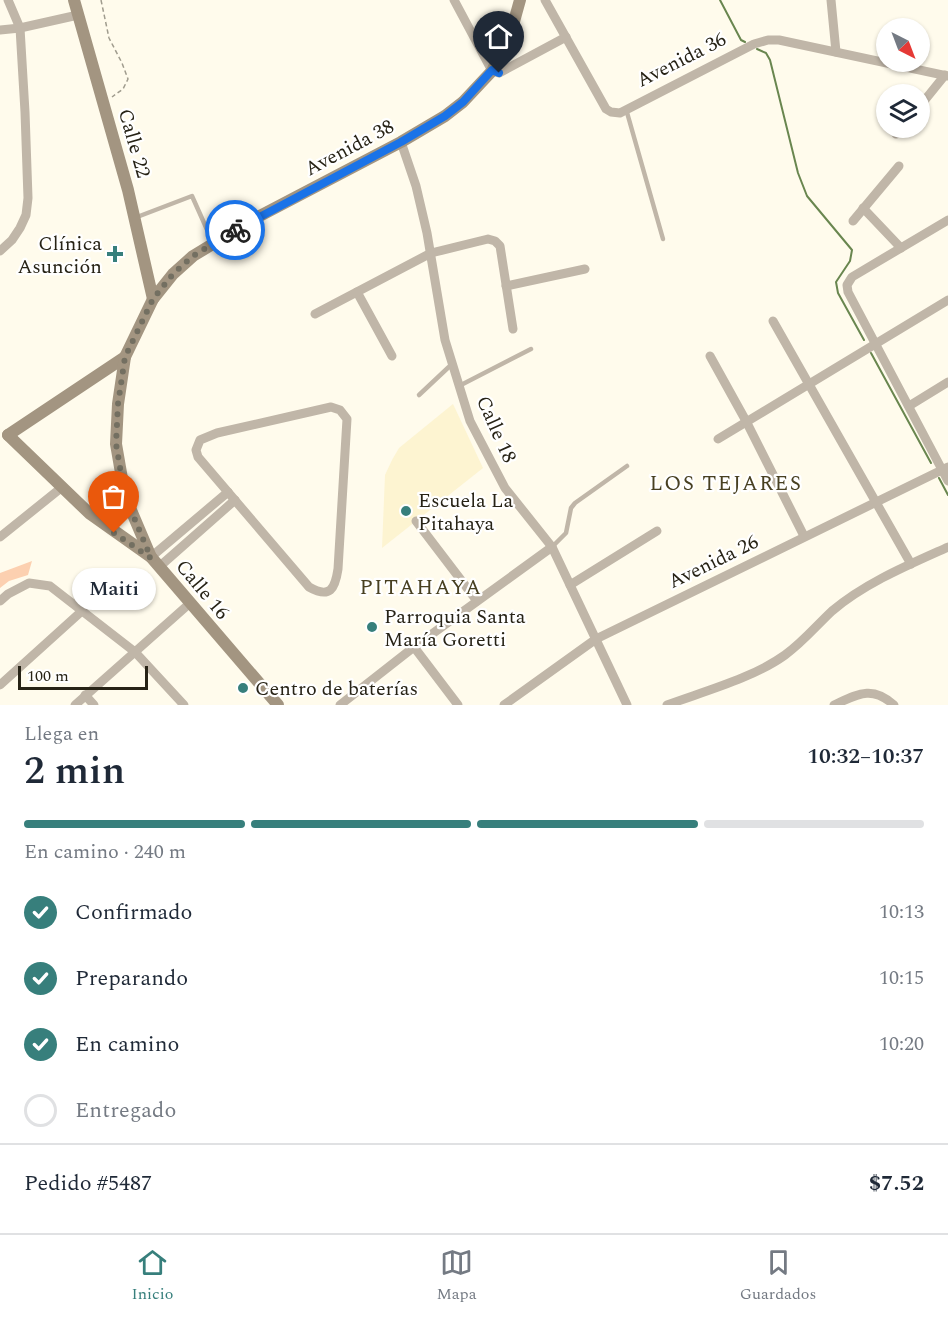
<!DOCTYPE html>
<html lang="es">
<head>
<meta charset="utf-8">
<style>
  :root { --surface:#fff; --page:#f6f6f7; --text:#1f2937; --muted:#747a83; --line:#e0e1e3; --accent:#377f7c }
  body { margin:0; font-family:Spectral,serif; background:var(--page); color:var(--text); height:100vh; display:flex; flex-direction:column; font-size:22px; white-space:nowrap }
  * { box-sizing:border-box; margin:0 }
  p { font-size:20px; color:var(--muted) }
  .icon { flex:none; width:33px; height:33px; fill:none; stroke:currentColor; stroke-width:2; stroke-linecap:round; stroke-linejoin:round }
  .map { position:relative; height:705px; overflow:hidden }
  .sheet { display:flex; flex-direction:column; background:var(--surface); flex:1 }
  .sheet>* { flex:none }
  .needle { width:39px; rotate:138deg }
  .controls { position:absolute; left:876px; top:18px; display:grid; gap:12px }
  .controls a { display:grid; place-items:center; width:54px; height:54px; border-radius:50%; background:var(--surface); box-shadow:0 2px 4px #0004; font-size:30px }
  .scale { position:absolute; left:18px; bottom:15px; width:130px; box-sizing:border-box; padding-left:6px; border:3px solid #272316; border-top:0; font-size:16px; line-height:21px; white-space:nowrap; color:#272316; -webkit-text-stroke:4px #fff; paint-order:stroke }
  .pin { position:absolute; display:grid; place-items:center; width:51px; height:51px; color:#fff; margin:-62px -26px; border-radius:50% 50% 50% 0; rotate:-45deg; box-shadow:0 0 6px #0007 }
  .pin .icon { rotate:45deg }
  .courier { position:absolute; display:grid; place-items:center; width:60px; height:60px; margin:-30px; border:4px solid #1a73e8; border-radius:50%; background:#fff; color:#222; box-shadow:0 2px 8px #0007 }
  .bubble { position:absolute; height:42px; border-radius:21px; background:var(--surface); box-shadow:0 2px 4px #0004; font-size:20px; font-weight:600; line-height:42px; text-align:center }
  .headline em { font-style:normal; font-weight:600 }
  .headline div { display:flex; flex-direction:column-reverse }
  .headline { display:flex; align-items:center; justify-content:space-between; height:102px; padding:0 24px }
  h1 { font-size:39px; font-weight:600; line-height:45px }
  .bar { display:grid; grid-template-columns:repeat(4,1fr); gap:9px 6px; align-content:center; height:72px; padding:0 24px }
  .bar i { height:8px; border-radius:4px; background:var(--line) }
  .bar .current { background:var(--accent) }
  .bar p { grid-column:span 4 }
  .line { display:flex; align-items:center; gap:15px; padding:0 24px; border-top:2px solid var(--line) }
  .line div { flex:1 }
  ol { padding:0 24px; list-style:none }
  li { display:flex; align-items:center; gap:18px; height:66px }
  li p { margin-inline-start:auto }
  li .icon { padding:6px; border-radius:50%; background:var(--accent); color:#fff; stroke-width:4 }
  li:last-child { color:var(--muted) }
  li i { width:33px; height:33px; border:3px solid var(--line); border-radius:50% }
  .dock { display:flex; justify-content:space-around; align-items:center; height:84px; border-top:2px solid var(--line); background:var(--surface); font-size:16px; color:var(--muted) }
  .dock a { display:grid; justify-items:center; gap:3px }
  .dock .current { color:var(--accent) }
  .map>svg:first-child { display:block }
  .built { fill:#fdf4d1 }
  .green { fill:#fcd0b0 }
  .lines { fill:none; stroke-linecap:round; stroke-linejoin:round }
  .stream { stroke:#69864f; stroke-width:2 }
  .path { stroke:#a09c8e; stroke-width:1.5; stroke-dasharray:4.5 3; stroke-linecap:butt }
  .lane { stroke:#c0b6a8; stroke-width:4.5 }
  .street { stroke:#c0b6a8; stroke-width:9 }
  .secondary { stroke:#a39581; stroke-width:12 }
  .done { stroke:#736f61; stroke-width:6; stroke-dasharray:0 10.8 }
  .route { stroke:#1a73e8; stroke-width:8 }
  .poi-dot { fill:#377f7c; stroke:#fff; stroke-width:2 }
  .labels { text-anchor:middle; stroke-width:4.5; stroke-linejoin:round; paint-order:stroke }
  .street-label { font-size:20px; fill:#272316; stroke:#fff }
  .poi-label { font-size:20px; fill:#272316; stroke:#fff; text-anchor:start }
  .neighbourhood-label { font-size:21px; letter-spacing:1.5px; fill:#484021; stroke:#fff }
</style>
</head>
<body>
<div class="map">
<svg width="948" height="705" viewBox="0 0 948 705">
  <rect width="100%" height="100%" fill="#fffbec"/>
  <!-- built -->
  <path class="built" d="M453,404L483,468L382,548L385,475L392,460L399,448Z"/>
  <!-- green -->
  <path class="green" d="M32,561L28,575L9,581L0,588V573Z"/>
  <g class="lines">
    <!-- stream -->
    <g class="stream">
      <path d="M720,0L741,40L745,42"/>
      <path d="M757,49L766,53L770,60L798,173L807,196L852,250L850,261L836,282L838,293L864,340"/>
      <path d="M871,353L931,463"/>
      <path d="M939,478L948,495"/>
    </g>
    <!-- path -->
    <path class="path" d="M101,0L109,38L122,63L128,79L123,89L112,97"/>
    <!-- lane -->
    <g class="lane">
      <path d="M626,109L663,239"/>
      <path d="M137,217L192,196L213,243"/>
      <path d="M459,386L531,349"/>
      <path d="M419,395L452,364"/>
      <path d="M552,547L566,533L571,508L575,503L627,466"/>
    </g>
    <!-- street -->
    <g class="street">
      <path d="M454,0L492,71L499,73L566,37"/>
      <path d="M545,0L606,109L611,112L620,113L754,44L768,40H779L948,76"/>
      <path d="M831,0L836,52"/>
      <path d="M0,30L20,28L78,15"/>
      <path d="M920,106L945,75"/>
      <path d="M896,134L902,128"/>
      <path d="M401,142L416,186L427,233L445,340L470,421L505,488L552,547L627,705"/>
      <path d="M863,208L901,248"/>
      <path d="M948,220L852,277L847,285L848,292L948,481"/>
      <path d="M853,221L899,166"/>
      <path d="M0,251L12,240L20,228L26,215L28,198L25,112L20,28L8,0"/>
      <path d="M506,286L585,269"/>
      <path d="M357,292L392,356"/>
      <path d="M315,314L431,253L488,239L495,241L500,246L513,329"/>
      <path d="M773,321L911,564"/>
      <path d="M710,356L746,421L804,536"/>
      <path d="M909,406L948,382"/>
      <path d="M331,407L340,410L347,419L338,569C335,589 330,599 309,587L198,457L196,450L200,440L217,433Z"/>
      <path d="M718,439L948,300"/>
      <path d="M416,521L477,601"/>
      <path d="M0,537L61,488"/>
      <path d="M151,557L228,492"/>
      <path d="M159,567L235,500"/>
      <path d="M570,585L657,531"/>
      <path d="M0,601L8,594L29,583L50,586L135,652L184,705"/>
      <path d="M414,647L458,705"/>
      <path d="M0,685L83,610"/>
      <path d="M85,695L94,705"/>
      <path d="M75,705L189,604"/>
      <path d="M340,705L414,647L552,547"/>
      <path d="M504,705L596,639L948,467"/>
      <path d="M667,705C705,691 753,678 785,655C803,642 816,626 832,611C865,583 908,565 948,547"/>
      <path d="M834,705C858,694 872,685 894,705"/>
    </g>
    <!-- secondary -->
    <g class="secondary">
      <path d="M74,0L128,190L153,299"/>
      <path d="M8,435L89,513L151,557L278,705"/>
      <path d="M8,435L125,357"/>
      <path d="M151,557L125,496L116,444L118,404L125,357L153,299L173,274L193,256L252,220L401,142L445,116L463,102L492,71L510,36L520,0"/>
    </g>
  </g>
  <g class="lines">
    <!-- done -->
    <path class="done" d="M114,533L151,558L125,496L116,444L118,404L125,357L153,299L173,274L193,256L235,230"/>
    <!-- route -->
    <path class="route" d="M235,230L401,142L445,116L463,102L492,70L499,73"/>
  </g>
  <!-- markers -->
  <g class="poi-dot">
    <path d="M112 245h6v6h6v6h-6v6h-6v-6h-6v-6h6z"/>
    <circle cx="406" cy="511" r="6"/>
    <circle cx="372" cy="627" r="6"/>
    <circle cx="243" cy="688" r="6"/>
  </g>
  <g class="labels">
    <!-- street labels -->
    <g class="street-label">
      <text transform="translate(681 59) rotate(-27)" y="7">Avenida 36</text>
      <text transform="translate(135 143) rotate(74)" y="7">Calle 22</text>
      <text transform="translate(349 147) rotate(-28)" y="7">Avenida 38</text>
      <text transform="translate(497 429) rotate(66)" y="7">Calle 18</text>
      <text transform="translate(713 561) rotate(-26)" y="7">Avenida 26</text>
      <text transform="translate(203 589) rotate(50)" y="7">Calle 16</text>
    </g>
    <!-- poi labels -->
    <g class="poi-label">
      <text x="102" y="250" text-anchor="end">Clínica<tspan x="102" dy="23">Asunción</tspan></text>
      <text x="418" y="507">Escuela La<tspan x="418" dy="23">Pitahaya</tspan></text>
      <text x="384" y="623">Parroquia Santa<tspan x="384" dy="23">María Goretti</tspan></text>
      <text x="255" y="695">Centro de baterías</text>
    </g>
    <!-- neighbourhood labels -->
    <g class="neighbourhood-label">
      <text x="726" y="490">LOS TEJARES</text>
      <text x="421" y="594">PITAHAYA</text>
    </g>
  </g>
</svg>
<div class="controls">
<a><svg class="needle" viewBox="-14 -14 28 28"><path d="M0-13l5 13h-10z" fill="#e53935"/><path d="M0 13l5-13h-10z" fill="#747a83"/></svg></a>
<a><svg class="icon" aria-label="layers" viewBox="0 0 24 24"><path d="M12 4l9 5-9 5-9-5zM3 14l9 5 9-5"/></svg></a>
</div>
<div class="scale">100 m</div>
<div class="pin" style="left:114px;top:533px;background:#ea580c"><svg class="icon" aria-label="bag" viewBox="0 0 24 24"><path d="M5 8h14l-1 12H6zM9 8a3 3 0 0 1 6 0"/></svg></div>
<div class="pin" style="left:499px;top:73px;background:#1f2937"><svg class="icon" aria-label="home" viewBox="0 0 24 24"><path d="M3 11l9-7 9 7M6 9v11h12V9"/></svg></div>
<div class="courier" style="left:235px;top:230px"><svg class="icon" aria-label="bike" viewBox="0 0 24 24"><circle cx="6" cy="16" r="4"/><circle cx="18" cy="16" r="4"/><path d="M6 16l4-8h5l3 8M10 8l3 8H6M13 5h3"/></svg></div>
<div class="bubble" style="left:72px;top:568px;width:84px">Maiti</div>
</div>
<section class="sheet">
<div class="headline"><div><h1>2 min</h1><p>Llega en</p></div><em>10:32–10:37</em></div>
<div class="bar"><i class="current"></i><i class="current"></i><i class="current"></i><i></i><p>En camino · 240 m</p></div>
<ol>
<li><svg class="icon" aria-label="check" viewBox="0 0 24 24"><path d="M5 12l5 5 9-10"/></svg>Confirmado<p>10:13</p></li>
<li><svg class="icon" aria-label="check" viewBox="0 0 24 24"><path d="M5 12l5 5 9-10"/></svg>Preparando<p>10:15</p></li>
<li><svg class="icon" aria-label="check" viewBox="0 0 24 24"><path d="M5 12l5 5 9-10"/></svg>En camino<p>10:20</p></li>
<li><i></i>Entregado</li>
</ol>
<div class="line" style="height:78px"><div>Pedido #5487</div><b>$7.52</b></div>
</section>
<nav class="dock">
<a class="current"><svg class="icon" aria-label="home" viewBox="0 0 24 24"><path d="M3 11l9-7 9 7M6 9v11h12V9"/></svg>Inicio</a>
<a><svg class="icon" aria-label="map" viewBox="0 0 24 24"><path d="M3 6l6-2 6 2 6-2v14l-6 2-6-2-6 2zM9 4v14M15 6v14"/></svg>Mapa</a>
<a><svg class="icon" aria-label="saved" viewBox="0 0 24 24"><path d="M7 4h10v16l-5-4-5 4z"/></svg>Guardados</a>
</nav>
</body>
</html>
